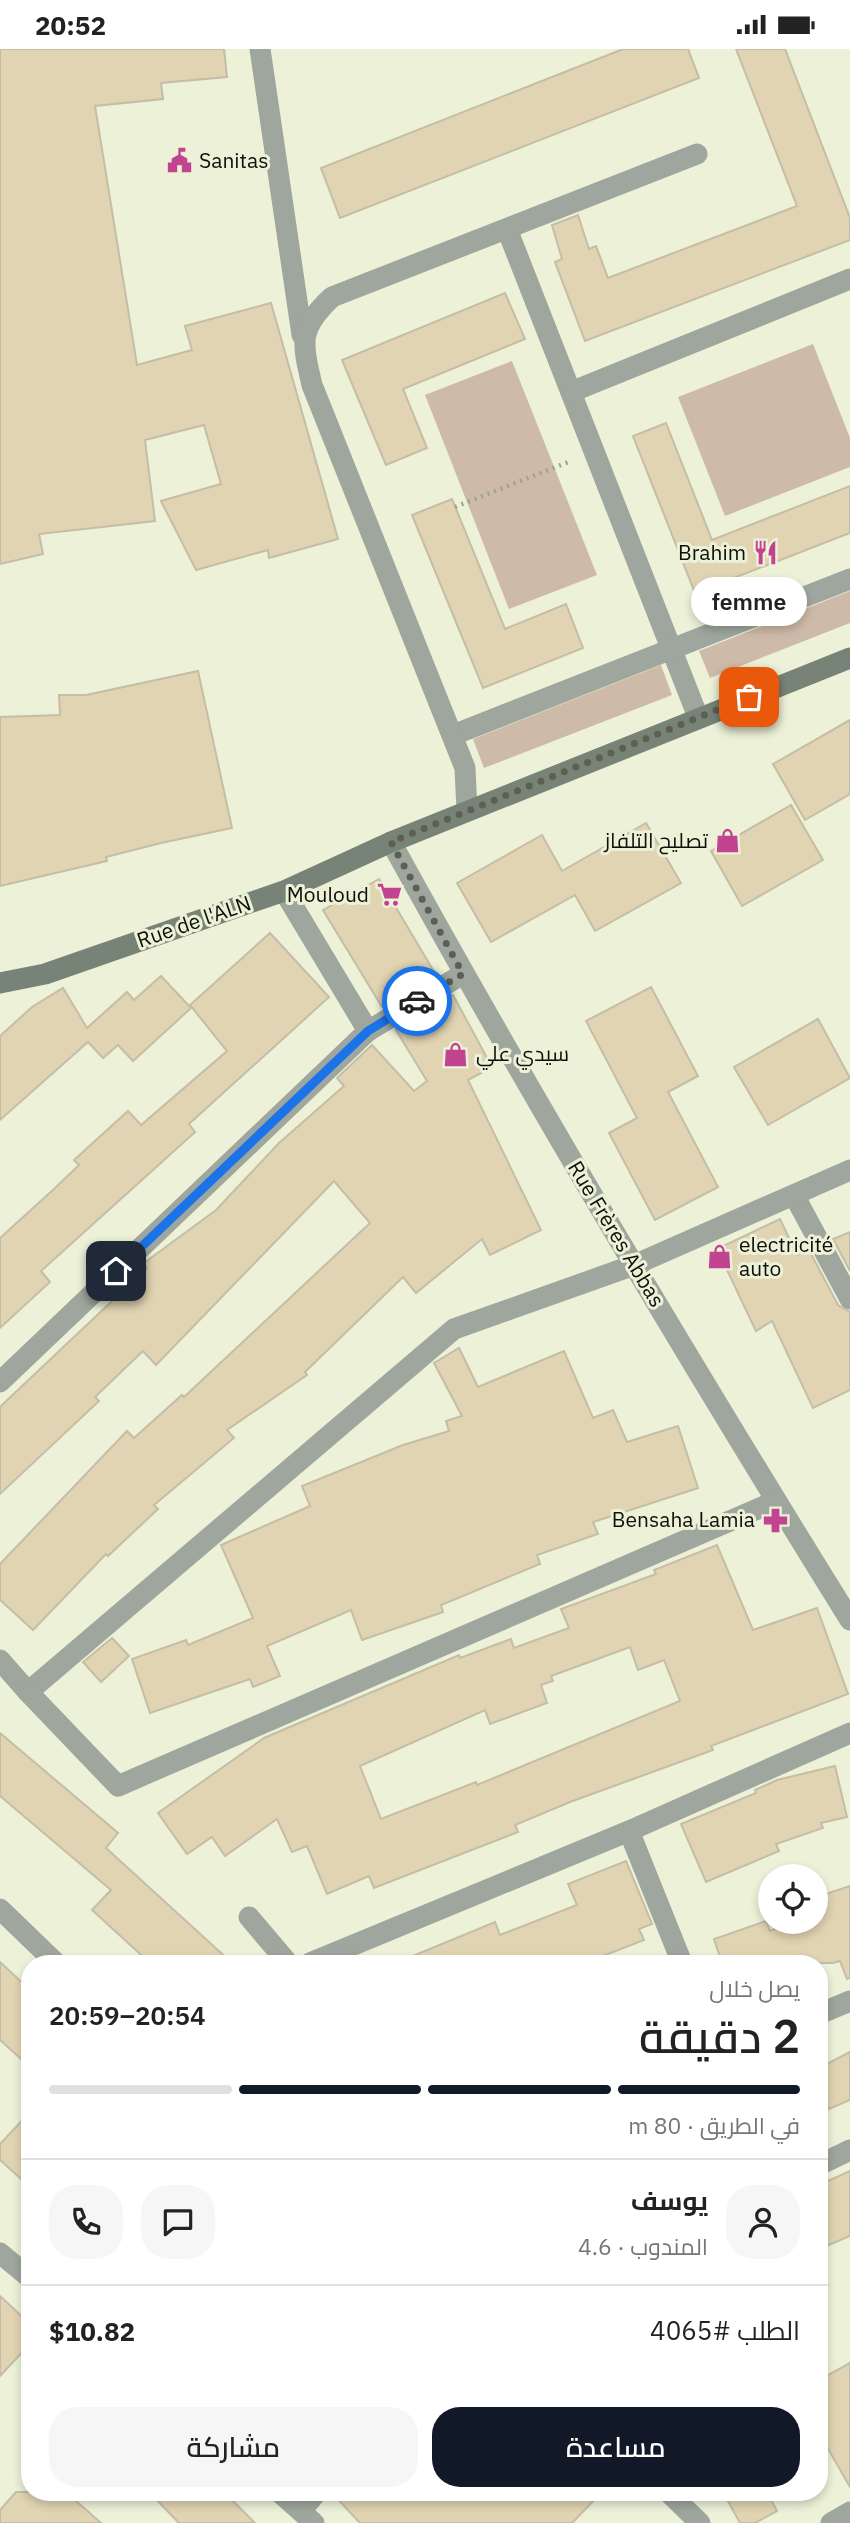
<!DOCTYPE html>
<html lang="ar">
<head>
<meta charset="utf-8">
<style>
  :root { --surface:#fff; --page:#f6f6f6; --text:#222; --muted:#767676; --line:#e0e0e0; --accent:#111827 }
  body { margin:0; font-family:"IBM Plex Sans",Cairo,sans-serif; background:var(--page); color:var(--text); direction:rtl; height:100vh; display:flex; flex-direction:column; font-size:26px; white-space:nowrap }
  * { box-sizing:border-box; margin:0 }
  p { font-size:23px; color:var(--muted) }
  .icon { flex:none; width:38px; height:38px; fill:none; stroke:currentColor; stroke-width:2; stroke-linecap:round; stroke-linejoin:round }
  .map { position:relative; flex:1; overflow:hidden; direction:ltr }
  .sheet { position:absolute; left:21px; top:1906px; width:807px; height:546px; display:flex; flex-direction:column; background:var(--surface); border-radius:28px; box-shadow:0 4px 10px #0003; direction:rtl }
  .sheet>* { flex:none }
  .controls { position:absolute; left:758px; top:1815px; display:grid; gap:14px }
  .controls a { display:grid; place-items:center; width:70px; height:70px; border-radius:50%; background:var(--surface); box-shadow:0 4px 10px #0003; font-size:35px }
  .pin { position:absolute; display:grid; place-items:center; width:60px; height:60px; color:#fff; margin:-30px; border-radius:14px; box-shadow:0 4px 10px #0006 }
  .courier { position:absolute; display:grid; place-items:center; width:70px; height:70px; margin:-35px; border:5px solid #1a73e8; border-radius:50%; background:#fff; color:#222; box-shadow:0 2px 9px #0007 }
  .bubble { position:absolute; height:49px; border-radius:24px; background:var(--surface); box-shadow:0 4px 10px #0003; font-size:23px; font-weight:600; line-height:49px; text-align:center; direction:rtl }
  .headline em { font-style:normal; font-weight:600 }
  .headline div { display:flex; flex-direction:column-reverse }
  .headline { display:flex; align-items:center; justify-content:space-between; height:119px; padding:0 28px }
  h1 { font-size:46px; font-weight:600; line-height:52px }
  .bar { display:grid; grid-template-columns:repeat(4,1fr); gap:10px 7px; align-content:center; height:84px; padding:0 28px }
  .bar i { height:9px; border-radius:5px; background:var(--line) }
  .bar .active { background:var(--accent) }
  .bar p { grid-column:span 4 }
  .line { display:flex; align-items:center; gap:18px; padding:0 28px; border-top:2px solid var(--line) }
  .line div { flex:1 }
  .round { display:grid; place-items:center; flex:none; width:74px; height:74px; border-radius:28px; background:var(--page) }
  .action { display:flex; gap:14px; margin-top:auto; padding:14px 28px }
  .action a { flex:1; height:80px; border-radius:28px; background:var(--accent); color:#fff; font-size:28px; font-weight:600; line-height:80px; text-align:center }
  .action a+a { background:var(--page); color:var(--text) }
  .status { display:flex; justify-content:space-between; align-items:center; height:49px; padding:0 35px; background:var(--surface); direction:ltr }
  .status svg { height:19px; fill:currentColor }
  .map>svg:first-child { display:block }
  .green { fill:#cebaa8 }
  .building { fill:#e0d4b2; stroke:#c5bda6; stroke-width:2; fill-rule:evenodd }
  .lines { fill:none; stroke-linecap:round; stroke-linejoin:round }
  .path { stroke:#9ea28f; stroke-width:4.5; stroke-dasharray:2 5; stroke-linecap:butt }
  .street { stroke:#9ea69d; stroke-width:21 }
  .secondary { stroke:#788377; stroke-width:21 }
  .done { stroke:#5c5f51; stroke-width:7; stroke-dasharray:0 12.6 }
  .route { stroke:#1a73e8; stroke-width:9 }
  .labels { text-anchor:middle; stroke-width:6; stroke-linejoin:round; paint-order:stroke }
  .poi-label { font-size:21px; fill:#0f1109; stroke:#ecf1d8; text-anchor:end }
  .street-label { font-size:21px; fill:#0f1109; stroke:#ecf1d8 }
</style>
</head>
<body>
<div class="status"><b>20:52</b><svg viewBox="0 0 49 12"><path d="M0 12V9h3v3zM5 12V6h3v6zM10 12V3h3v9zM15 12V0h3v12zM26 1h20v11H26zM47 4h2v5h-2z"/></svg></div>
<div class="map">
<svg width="850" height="2474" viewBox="0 0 850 2474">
  <rect width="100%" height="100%" fill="#ecf1d8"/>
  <!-- green -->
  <g class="green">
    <path d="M813,295L850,389V418L725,467L678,348Z"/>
    <path d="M512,312L597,526L509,560L425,346Z"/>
    <path d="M850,542V574L710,629L699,602Z"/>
    <path d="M661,616L672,646L484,719L473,690Z"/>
  </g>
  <!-- building -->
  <g class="building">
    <path d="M0,0H224L227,28L161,34L163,50L95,57L137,316L192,301L185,277L271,254L338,490L269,509L268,501L196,521L161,452L221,435L204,376L145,391L155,472L39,485L43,505L0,515Z"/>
    <path d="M623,0H688L699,29L340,169L321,119Z"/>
    <path d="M736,0H785L850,169V191L585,292L555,213L562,210L552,176L578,166L589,200L596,197L608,229L797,157Z"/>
    <path d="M505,244L525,290L403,340L427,399L386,416L342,311Z"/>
    <path d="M666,374L712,491L850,437V484L695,544L633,387Z"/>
    <path d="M452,450L505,580L566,555L583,599L483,639L412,466Z"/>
    <path d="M198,622L232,779L161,794L106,808L107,812L0,837V668L60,666L59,646H86Z"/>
    <path d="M850,671V745L805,771L773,715Z"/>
    <path d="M791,756L823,811L742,857L711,802Z"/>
    <path d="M646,774L681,834L595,882L575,846L491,893L457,834L542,786L562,822Z"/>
    <path d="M379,830L436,926L382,958L323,861Z"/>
    <path d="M270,884L329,948L189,1075L195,1083L41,1222L50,1233L0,1279V1189L55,1139L79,1116L74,1111L128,1062L141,1076L227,1002L190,956Z"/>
    <path d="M161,927L191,959L133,1012L118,996L103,1009L88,993L0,1071V987L32,958L63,939L87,979L127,943L134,951Z"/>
    <path d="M651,938L698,1027L668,1043L718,1138L655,1171L609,1084L637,1069L586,972Z"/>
    <path d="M453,946L492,1018L468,1031L541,1181L490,1206L482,1190L416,1244L403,1228L305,1323L307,1326L227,1381L234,1389L154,1456L158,1460L108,1507L106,1505L33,1581L0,1551V1515L127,1382L134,1389L182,1346L184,1348L370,1174L334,1132L156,1316L143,1302L95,1348L99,1352L0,1445V1358L147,1219L144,1214L216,1161L279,1094L344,1037L337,1029L372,996L414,1042L427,1032L396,981Z"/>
    <path d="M818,970L850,1029L768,1076L734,1018Z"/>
    <path d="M780,1170L797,1206L809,1201L838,1256L850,1263V1341L813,1359L772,1272L756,1282L717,1200Z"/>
    <path d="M850,1183V1222L833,1190Z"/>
    <path d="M459,1299L478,1338L564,1302L593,1369L613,1361L627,1393L678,1377L698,1439L593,1473L598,1485L537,1506L540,1515L441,1556L443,1563L362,1591L351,1561L267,1597L280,1627L253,1638L250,1630L150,1664L132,1610L186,1591L188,1596L253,1569L221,1496L310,1457L302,1437L403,1396L449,1382L446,1372L462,1367L434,1314Z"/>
    <path d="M717,1496L753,1581L817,1559L848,1645L711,1697L713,1701L570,1753L515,1776L518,1783L374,1839L369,1827L327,1845L307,1797L292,1803L277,1770L225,1807L212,1788L187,1805L158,1764L264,1689L459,1606L460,1609L511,1590L514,1599L569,1579L561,1560L656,1525L654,1521ZM630,1598L638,1621L664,1611L680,1652L477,1736L476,1733L381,1770L360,1717L485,1661L490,1675L547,1654L541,1636L553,1632L551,1627Z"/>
    <path d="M112,1589L129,1607L101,1633L83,1613Z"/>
    <path d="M0,1684L118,1784L106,1799L232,1914H150L92,1861L111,1841L0,1747Z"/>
    <path d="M835,1717L847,1768L821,1774L823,1779L776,1795L779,1802L706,1833L681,1775L756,1744L755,1741L777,1731Z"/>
    <path d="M626,1812L652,1875L639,1880L644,1891L585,1914H396L495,1873L500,1886L577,1856L568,1835Z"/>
    <path d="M850,1837V1929L847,1930L840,1912L833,1914H722L714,1890L766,1872L770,1882L795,1872H816V1865L822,1863L817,1848Z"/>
    <path d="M0,1913L30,1941V2018L0,1991Z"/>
    <path d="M850,2003V2051L829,2060L819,2037V2019Z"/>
    <path d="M30,2063V2138L0,2111V2095Z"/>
    <path d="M850,2122V2187L819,2200V2136Z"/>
    <path d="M0,2247L30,2275V2295L0,2327Z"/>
    <path d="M850,2314V2438L819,2384V2331Z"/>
    <path d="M16,2443H66L101,2474H0V2461Z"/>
    <path d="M149,2443H224L255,2474H179Z"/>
    <path d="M331,2443H602L572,2474H360Z"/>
    <path d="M723,2443H767L777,2462L755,2474H740Z"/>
  </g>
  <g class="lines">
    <!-- path -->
    <path class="path" d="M455,458L571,412"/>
    <!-- street -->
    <g class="street">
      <path d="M260,0L302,286"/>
      <path d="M507,180L698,668"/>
      <path d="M571,343L850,230"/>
      <path d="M453,686L850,530"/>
      <path d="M467,762L465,719L312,336C302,293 298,280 332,248L697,105"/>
      <path d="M391,793C536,1057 691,1315 850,1571"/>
      <path d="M368,982L463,925"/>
      <path d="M794,1146L850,1250"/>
      <path d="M0,1333L368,982L284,842"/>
      <path d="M0,1611L28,1643L454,1280L634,1216L850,1121"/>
      <path d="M28,1643L118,1737L776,1452"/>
      <path d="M629,1782L682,1914"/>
      <path d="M0,1860L56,1914"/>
      <path d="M249,1868L288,1914"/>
      <path d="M310,1914L629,1782L850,1684"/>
      <path d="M819,1965L850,1952"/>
      <path d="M819,2116L850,2101"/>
      <path d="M0,2204L30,2229"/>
      <path d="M279,2443L314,2474"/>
      <path d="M668,2443L700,2474"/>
      <path d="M301,2462L317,2443"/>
      <path d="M831,2474L850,2463"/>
    </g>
    <!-- secondary -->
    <path class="secondary" d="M0,934L45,925L284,842L391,793L850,609"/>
  </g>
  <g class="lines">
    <!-- done -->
    <path class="done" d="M417,952L463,925L391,793L749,648"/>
    <!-- route -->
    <path class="route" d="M116,1222L368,982L417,952"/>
  </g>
  <!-- icons -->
  <defs>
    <symbol id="civic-bare" viewBox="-9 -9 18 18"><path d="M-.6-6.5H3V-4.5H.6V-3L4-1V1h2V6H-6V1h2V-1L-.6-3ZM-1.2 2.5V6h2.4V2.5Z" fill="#c24390" stroke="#ecf1d8" stroke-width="2.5" paint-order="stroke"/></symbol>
    <symbol id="restaurant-bare" viewBox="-9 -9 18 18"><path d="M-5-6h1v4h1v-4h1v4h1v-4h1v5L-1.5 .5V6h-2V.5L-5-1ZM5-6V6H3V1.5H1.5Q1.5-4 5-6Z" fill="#c24390" stroke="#ecf1d8" stroke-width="2.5" paint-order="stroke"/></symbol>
    <symbol id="shop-bare" viewBox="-9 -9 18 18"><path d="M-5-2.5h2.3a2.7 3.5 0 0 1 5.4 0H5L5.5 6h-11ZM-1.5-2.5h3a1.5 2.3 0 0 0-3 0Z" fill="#c24390" stroke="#ecf1d8" stroke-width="2.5" paint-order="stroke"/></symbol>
    <symbol id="supermarket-bare" viewBox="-9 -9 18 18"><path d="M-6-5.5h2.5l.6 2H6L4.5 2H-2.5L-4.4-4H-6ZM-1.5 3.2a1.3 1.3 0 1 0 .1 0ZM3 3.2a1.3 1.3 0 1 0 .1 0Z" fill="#c24390" stroke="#ecf1d8" stroke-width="2.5" paint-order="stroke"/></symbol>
    <symbol id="pharmacy-bare" viewBox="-9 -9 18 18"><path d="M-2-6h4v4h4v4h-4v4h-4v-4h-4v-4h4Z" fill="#c24390" stroke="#ecf1d8" stroke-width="2.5" paint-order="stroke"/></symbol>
  </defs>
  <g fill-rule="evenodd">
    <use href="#civic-bare" x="162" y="94" width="35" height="35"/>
    <use href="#restaurant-bare" x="748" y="486" width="35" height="35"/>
    <use href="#shop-bare" x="710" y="774" width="35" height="35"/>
    <use href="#supermarket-bare" x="372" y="828" width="35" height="35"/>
    <use href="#shop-bare" x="438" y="988" width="35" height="35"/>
    <use href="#shop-bare" x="702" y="1190" width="35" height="35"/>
    <use href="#pharmacy-bare" x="758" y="1454" width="35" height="35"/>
  </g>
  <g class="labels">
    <!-- poi labels -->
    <g class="poi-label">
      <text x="199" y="119" text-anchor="start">Sanitas</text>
      <text x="746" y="511">Brahim</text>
      <text x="708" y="799">تصليح التلفاز</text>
      <text x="369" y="853">Mouloud</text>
      <text x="476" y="1012" text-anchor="start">سيدي علي</text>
      <text x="739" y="1203" text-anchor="start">electricité<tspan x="739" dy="24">auto</tspan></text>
      <text x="755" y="1478">Bensaha Lamia</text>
    </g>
    <!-- street labels -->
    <g class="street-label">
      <text transform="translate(194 873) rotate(-19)" y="7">Rue de l'ALN</text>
      <text transform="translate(616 1185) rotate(59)" y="7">Rue Frères Abbas</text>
    </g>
  </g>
</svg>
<div class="controls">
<a><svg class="icon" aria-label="locate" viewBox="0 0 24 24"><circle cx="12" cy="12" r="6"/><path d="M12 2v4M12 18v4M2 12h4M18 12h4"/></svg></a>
</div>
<div class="pin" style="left:749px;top:648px;background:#ea580c"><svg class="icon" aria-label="bag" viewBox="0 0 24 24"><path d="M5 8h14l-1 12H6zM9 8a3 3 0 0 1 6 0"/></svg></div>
<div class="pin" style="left:116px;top:1222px;background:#1f2937"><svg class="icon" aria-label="home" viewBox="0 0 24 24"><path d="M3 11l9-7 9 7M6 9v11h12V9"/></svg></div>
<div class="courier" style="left:417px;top:952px"><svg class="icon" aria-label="car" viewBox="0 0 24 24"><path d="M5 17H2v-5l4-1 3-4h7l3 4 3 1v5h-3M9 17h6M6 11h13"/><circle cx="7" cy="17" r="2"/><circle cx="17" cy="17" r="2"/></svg></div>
<div class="bubble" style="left:691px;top:528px;width:116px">femme</div>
<section class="sheet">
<div class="headline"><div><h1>2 دقيقة</h1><p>يصل خلال</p></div><em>20:54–20:59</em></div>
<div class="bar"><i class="active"></i><i class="active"></i><i class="active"></i><i></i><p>في الطريق · 80 m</p></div>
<div class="line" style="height:126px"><a class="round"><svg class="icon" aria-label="person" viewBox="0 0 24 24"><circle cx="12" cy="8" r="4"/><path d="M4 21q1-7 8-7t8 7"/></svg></a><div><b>يوسف</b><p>المندوب · 4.6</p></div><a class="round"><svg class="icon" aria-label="chat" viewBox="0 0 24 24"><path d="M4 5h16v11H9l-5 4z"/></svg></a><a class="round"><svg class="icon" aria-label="phone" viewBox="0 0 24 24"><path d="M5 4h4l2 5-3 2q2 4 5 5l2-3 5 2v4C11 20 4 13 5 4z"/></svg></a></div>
<div class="line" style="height:91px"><div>الطلب #4065</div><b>$10.82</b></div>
<div class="action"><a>مساعدة</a><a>مشاركة</a></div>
</section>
</div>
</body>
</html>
